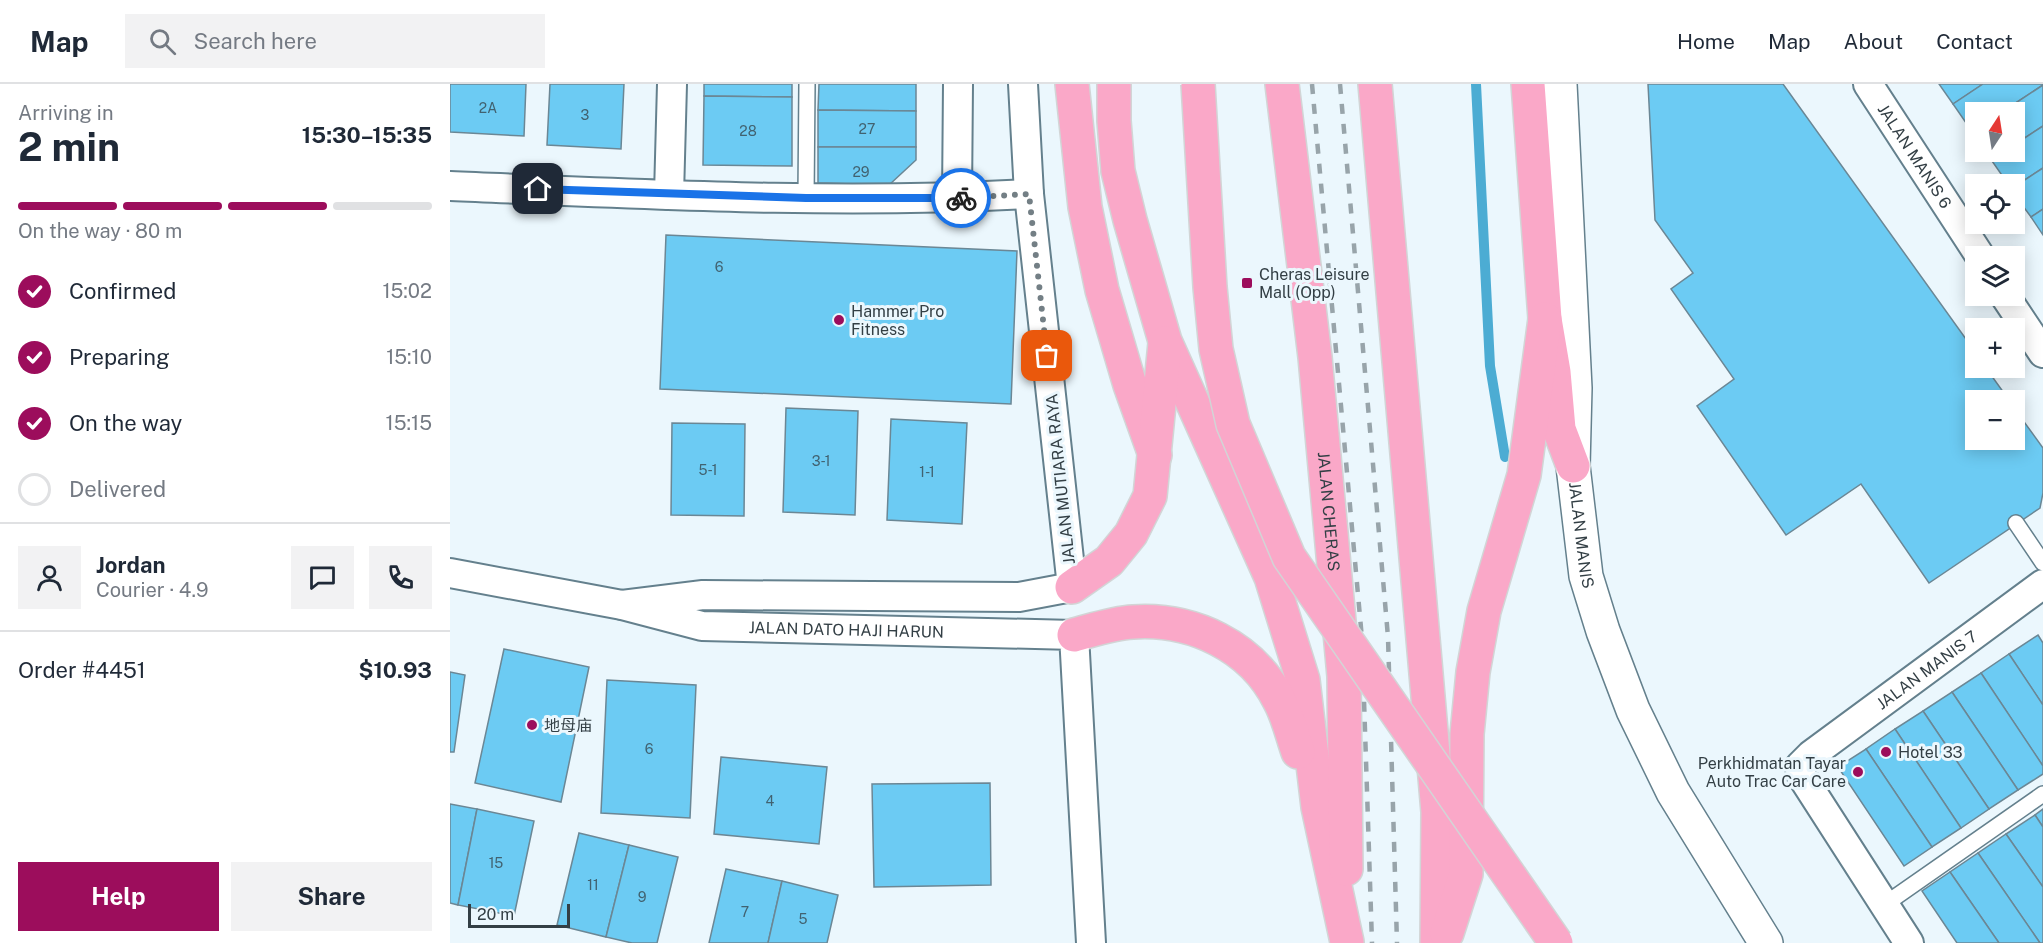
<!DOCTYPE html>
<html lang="en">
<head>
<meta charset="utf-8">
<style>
  :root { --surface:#fff; --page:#f2f2f3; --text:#1f2937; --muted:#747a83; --line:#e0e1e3; --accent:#9c0d5c }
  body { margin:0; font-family:"Public Sans","Noto Sans SC",sans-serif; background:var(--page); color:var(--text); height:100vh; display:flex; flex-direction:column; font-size:22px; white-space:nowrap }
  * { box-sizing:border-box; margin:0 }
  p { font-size:20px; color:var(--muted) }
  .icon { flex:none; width:33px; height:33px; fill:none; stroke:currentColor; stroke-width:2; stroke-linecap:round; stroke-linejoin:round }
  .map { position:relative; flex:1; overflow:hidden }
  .drawer { display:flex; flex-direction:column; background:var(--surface); width:450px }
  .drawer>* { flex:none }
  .needle { width:39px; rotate:12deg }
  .tools { position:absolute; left:1515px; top:18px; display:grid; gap:12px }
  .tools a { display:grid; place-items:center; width:60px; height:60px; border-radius:0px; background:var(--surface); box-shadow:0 3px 15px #0003; font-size:30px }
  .scale { position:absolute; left:18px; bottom:15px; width:102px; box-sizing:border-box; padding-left:6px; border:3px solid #333f45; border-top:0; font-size:16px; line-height:21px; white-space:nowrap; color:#333f45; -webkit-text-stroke:4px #ebf7fd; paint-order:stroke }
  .pin { position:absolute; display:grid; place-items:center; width:51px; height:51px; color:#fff; margin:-26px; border-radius:12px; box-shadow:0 3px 9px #0006 }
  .courier { position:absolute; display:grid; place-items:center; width:60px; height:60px; margin:-30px; border:4px solid #1a73e8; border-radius:50%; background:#fff; color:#222; box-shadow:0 2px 8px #0007 }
  .headline em { font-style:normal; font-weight:700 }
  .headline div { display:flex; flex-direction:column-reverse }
  .headline { display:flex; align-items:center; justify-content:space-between; height:102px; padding:0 18px }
  h1 { font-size:39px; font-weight:700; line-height:45px }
  .bar { display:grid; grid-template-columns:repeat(4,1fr); gap:9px 6px; align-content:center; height:72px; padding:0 18px }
  .bar i { height:8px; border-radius:4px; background:var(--line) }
  .bar .active { background:var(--accent) }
  .bar p { grid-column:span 4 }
  .line { display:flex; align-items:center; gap:15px; padding:0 18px; border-top:2px solid var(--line) }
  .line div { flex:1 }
  .round { display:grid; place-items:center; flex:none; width:63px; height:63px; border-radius:0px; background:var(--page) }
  ol { padding:0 18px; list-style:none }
  li { display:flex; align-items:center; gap:18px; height:66px }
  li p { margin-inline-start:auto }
  li .icon { padding:6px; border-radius:50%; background:var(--accent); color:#fff; stroke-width:4 }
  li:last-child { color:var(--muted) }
  li i { width:33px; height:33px; border:3px solid var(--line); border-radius:50% }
  .action { display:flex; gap:12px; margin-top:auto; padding:12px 18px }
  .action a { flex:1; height:69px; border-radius:0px; background:var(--accent); color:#fff; font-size:24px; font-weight:700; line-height:69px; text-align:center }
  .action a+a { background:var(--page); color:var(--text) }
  header { display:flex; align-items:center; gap:36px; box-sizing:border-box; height:84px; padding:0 30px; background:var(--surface); border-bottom:2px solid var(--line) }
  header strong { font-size:28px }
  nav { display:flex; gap:33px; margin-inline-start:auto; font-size:21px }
  .search { width:420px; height:54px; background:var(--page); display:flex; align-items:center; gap:15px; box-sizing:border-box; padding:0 21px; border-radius:0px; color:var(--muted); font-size:22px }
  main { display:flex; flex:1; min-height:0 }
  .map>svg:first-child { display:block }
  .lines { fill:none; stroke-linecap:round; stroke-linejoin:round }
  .stream { stroke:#4cacd3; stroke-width:10 }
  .building { fill:#6ccbf3; stroke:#6b8795; stroke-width:1.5 }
  .service-casing { stroke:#64808d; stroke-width:18 }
  .minor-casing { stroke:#64808d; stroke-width:32 }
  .tertiary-casing { stroke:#64808d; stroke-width:36 }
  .trunk-casing { stroke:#d2d5d6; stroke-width:36 }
  .service { stroke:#fff; stroke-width:15 }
  .minor { stroke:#fff; stroke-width:28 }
  .tertiary { stroke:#fff; stroke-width:33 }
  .trunk { stroke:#faa8c8; stroke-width:33 }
  .rail { stroke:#98a4aa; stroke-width:4.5; stroke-dasharray:10 10; stroke-linecap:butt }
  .trunk-bridge-casing { stroke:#d2d5d6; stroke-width:36; stroke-linecap:butt }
  .trunk-bridge { stroke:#faa8c8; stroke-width:33 }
  .done { stroke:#737f85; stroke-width:6; stroke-dasharray:0 10.8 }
  .route { stroke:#1a73e8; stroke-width:8 }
  .poi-dot { fill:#9c0d5c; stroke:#ebf7fd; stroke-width:2 }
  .labels { text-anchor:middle; stroke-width:6; stroke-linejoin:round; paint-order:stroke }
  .number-label { font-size:14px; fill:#416270 }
  .street-label { font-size:16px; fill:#333f45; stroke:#ebf7fd }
  .poi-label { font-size:16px; fill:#333f45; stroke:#ebf7fd; text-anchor:start }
</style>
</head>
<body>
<header>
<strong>Map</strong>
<div class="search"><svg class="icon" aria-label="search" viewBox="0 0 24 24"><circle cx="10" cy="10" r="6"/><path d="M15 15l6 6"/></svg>Search here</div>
<nav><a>Home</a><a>Map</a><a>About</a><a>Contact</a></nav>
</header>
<main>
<section class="drawer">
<div class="headline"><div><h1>2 min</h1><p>Arriving in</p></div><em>15:30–15:35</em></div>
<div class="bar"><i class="active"></i><i class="active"></i><i class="active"></i><i></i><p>On the way · 80 m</p></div>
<ol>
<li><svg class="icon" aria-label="check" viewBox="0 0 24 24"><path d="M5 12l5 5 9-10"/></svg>Confirmed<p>15:02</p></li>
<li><svg class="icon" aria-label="check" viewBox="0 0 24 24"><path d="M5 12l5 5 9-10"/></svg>Preparing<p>15:10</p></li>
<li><svg class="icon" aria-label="check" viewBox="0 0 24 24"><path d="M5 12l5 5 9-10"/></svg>On the way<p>15:15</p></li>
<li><i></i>Delivered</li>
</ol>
<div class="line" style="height:108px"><a class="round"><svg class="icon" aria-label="person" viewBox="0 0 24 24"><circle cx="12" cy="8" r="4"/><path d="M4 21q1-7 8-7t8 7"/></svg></a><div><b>Jordan</b><p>Courier · 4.9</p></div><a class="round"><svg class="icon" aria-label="chat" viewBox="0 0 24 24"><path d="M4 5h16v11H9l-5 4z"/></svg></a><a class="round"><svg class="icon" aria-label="phone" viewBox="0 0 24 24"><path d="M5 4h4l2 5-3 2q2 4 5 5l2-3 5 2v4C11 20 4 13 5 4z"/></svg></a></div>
<div class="line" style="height:78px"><div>Order #4451</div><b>$10.93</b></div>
<div class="action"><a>Help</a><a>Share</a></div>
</section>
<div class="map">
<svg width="1593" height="859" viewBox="0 0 1593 859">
  <rect width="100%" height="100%" fill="#ebf7fd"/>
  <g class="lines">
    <!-- stream -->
    <path class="stream" d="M1026,0L1040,282L1055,373"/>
  </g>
  <!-- building -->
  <g class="building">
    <path d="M0,0H76L74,52L0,48Z"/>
    <path d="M100,0H174L171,65L97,61Z"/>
    <path d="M254,0H342V13L254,12Z"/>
    <path d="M369,0H466V27L368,26Z"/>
    <path d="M1198,0H1333L1526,269V284H1536L1559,316H1526V356H1564V324L1593,364V409L1590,424L1479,499L1411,400L1336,451L1247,322L1284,295L1221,205L1243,189L1205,136Z"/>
    <path d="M1489,0H1533L1503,20Z"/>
    <path d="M1533,0H1593V1L1552,28H1526V47L1523,49L1503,20Z"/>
    <path d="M1593,1V42L1564,61V28H1552Z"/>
    <path d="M254,12L342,13V82L253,81Z"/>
    <path d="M368,26L466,27V63H368Z"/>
    <path d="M1593,42V84L1564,103V100H1558L1542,77L1556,68H1564V61Z"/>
    <path d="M368,63H466V76L439,101L368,99Z"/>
    <path d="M1535,68H1556L1542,77Z"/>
    <path d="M1593,84V125L1581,133L1564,110V103Z"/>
    <path d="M1593,125V151L1581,133Z"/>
    <path d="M216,151L567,167L561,320L210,305Z"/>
    <path d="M336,324L408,327L405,431L333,428Z"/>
    <path d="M441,335L517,339L512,440L437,436Z"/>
    <path d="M222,339L295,340L294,432L221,431Z"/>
    <path d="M1588,551L1593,559V621L1559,570Z"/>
    <path d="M54,565L139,583L111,718L25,699Z"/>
    <path d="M1559,570L1593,621V682L1531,589Z"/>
    <path d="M0,588L15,591L4,668H0Z"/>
    <path d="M1531,589L1593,682V690L1568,706L1502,608Z"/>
    <path d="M157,596L246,601L240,734L151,729Z"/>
    <path d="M1502,608L1568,706L1539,725L1473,627Z"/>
    <path d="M1473,627L1539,725L1511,744L1445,645Z"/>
    <path d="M1445,645L1511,744L1482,763L1416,665Z"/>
    <path d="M1416,665L1482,763L1454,782L1388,683Z"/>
    <path d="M271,673L377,683L369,760L264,750Z"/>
    <path d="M540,699L541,801L424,803L422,700Z"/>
    <path d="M0,720L27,725L8,821L0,819Z"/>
    <path d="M27,725L84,737L64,832L8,821Z"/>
    <path d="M1593,725V743L1585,731Z"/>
    <path d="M1585,731L1593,743V803L1556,750Z"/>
    <path d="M129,749L179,761L156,853L107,841Z"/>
    <path d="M1556,750L1593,803V859H1590L1528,769Z"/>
    <path d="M179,761L228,773L207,859H182L156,853Z"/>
    <path d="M1528,769L1590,859H1549L1500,788Z"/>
    <path d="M276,785L332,797L318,859H259Z"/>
    <path d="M1500,788L1549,859H1507L1472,807Z"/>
    <path d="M332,797L388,811L377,859H318Z"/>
  </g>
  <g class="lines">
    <defs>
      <g id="service">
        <path d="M356,114L357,0"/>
        <path d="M1566,439L1593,479"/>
        <path d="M1434,821L1593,710"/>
      </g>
      <g id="minor">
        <path id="s1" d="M1418,0L1530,172"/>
        <path d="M0,102C193,110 386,121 579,110"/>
        <path d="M219,111L222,0"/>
        <path d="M507,114L508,0"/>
        <path d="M1555,212L1593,269"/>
        <path id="s2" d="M0,489L172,521L252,542L624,551L641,859"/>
        <path d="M172,521L253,511L569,513L622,503L579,110L573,0"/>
        <path id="s3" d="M1459,859L1351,691L1350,682L1361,671L1593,500"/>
      </g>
      <g id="tertiary">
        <path id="s4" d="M1110,0L1125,304L1123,382L1136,492L1153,547L1183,626L1223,708L1316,859"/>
      </g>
      <g id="trunk">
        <path d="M622,0L635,123L652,206L680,301L705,371"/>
        <path d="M664,0V37L668,87L680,136L715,257L821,493L853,596L868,723L897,858"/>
        <path id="s5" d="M832,0L865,273L894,592L896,785"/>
        <path d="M925,0L988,728L987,859"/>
        <path d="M1078,0L1095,235L1104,288L1109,345L1123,382"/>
        <path d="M622,503L659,477L681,450L700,412L715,259"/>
        <path d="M624,551C643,546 664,539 683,538C742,534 802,562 829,616C838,632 842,651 848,668"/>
        <path d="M997,849L1016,790L1017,650L1023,588L1034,527L1074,391L1095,235"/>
      </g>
    </defs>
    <!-- service casing -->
    <use href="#service" class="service-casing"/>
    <!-- minor casing -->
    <use href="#minor" class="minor-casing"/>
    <!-- tertiary casing -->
    <use href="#tertiary" class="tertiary-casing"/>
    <!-- trunk casing -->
    <use href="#trunk" class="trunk-casing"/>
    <!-- service -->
    <use href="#service" class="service"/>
    <!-- minor -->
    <use href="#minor" class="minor"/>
    <!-- tertiary -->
    <use href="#tertiary" class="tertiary"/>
    <!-- trunk -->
    <use href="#trunk" class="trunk"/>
    <!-- rail -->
    <g class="rail">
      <path d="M862,0L912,555L922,859"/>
      <path d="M890,0L938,553L947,859"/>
    </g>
    <defs>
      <path id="trunk-bridge" d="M748,0L760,203L766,265L783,340L839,473L1106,859"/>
    </defs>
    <!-- trunk-bridge casing -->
    <use href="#trunk-bridge" class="trunk-bridge-casing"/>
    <!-- trunk-bridge -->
    <use href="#trunk-bridge" class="trunk-bridge"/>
  </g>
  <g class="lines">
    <!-- done -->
    <path class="done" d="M511,114L579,110L597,272"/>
    <!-- route -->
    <path class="route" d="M88,105L356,114H511"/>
  </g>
  <!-- markers -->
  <g class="poi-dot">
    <rect x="791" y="193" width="12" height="12" rx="3"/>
    <circle cx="389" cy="236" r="6"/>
    <circle cx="82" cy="641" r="6"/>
    <circle cx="1436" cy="668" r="6"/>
    <circle cx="1408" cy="688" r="6"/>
  </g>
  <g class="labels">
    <!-- number labels -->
    <g class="number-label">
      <text x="38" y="29">2A</text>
      <text x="135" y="36">3</text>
      <text x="417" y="50">27</text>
      <text x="298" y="52">28</text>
      <text x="411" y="93">29</text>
      <text x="269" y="188">6</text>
      <text x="371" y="382">3-1</text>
      <text x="258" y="391">5-1</text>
      <text x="477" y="393">1-1</text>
      <text x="199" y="670">6</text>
      <text x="320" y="722">4</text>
      <text x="46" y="784">15</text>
      <text x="143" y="806">11</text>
      <text x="192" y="818">9</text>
      <text x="295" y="833">7</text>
      <text x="353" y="840">5</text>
    </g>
    <!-- street labels -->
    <g class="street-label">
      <text dy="6" stroke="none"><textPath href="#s1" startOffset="86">JALAN MANIS 6</textPath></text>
      <text transform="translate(610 395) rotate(-96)" y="6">JALAN MUTIARA RAYA</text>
      <text dy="6" stroke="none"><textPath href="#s5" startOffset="430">JALAN CHERAS</textPath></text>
      <text dy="6" stroke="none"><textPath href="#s4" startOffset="452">JALAN MANIS</textPath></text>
      <text dy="6" stroke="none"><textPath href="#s2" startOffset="402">JALAN DATO HAJI HARUN</textPath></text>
      <text dy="6" stroke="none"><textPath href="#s3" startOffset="368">JALAN MANIS 7</textPath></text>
    </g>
    <!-- poi labels -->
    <g class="poi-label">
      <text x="809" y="196">Cheras Leisure<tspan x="809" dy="18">Mall (Opp)</tspan></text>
      <text x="401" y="233">Hammer Pro<tspan x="401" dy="18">Fitness</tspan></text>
      <text x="94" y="647">地母庙</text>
      <text x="1448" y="674">Hotel 33</text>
      <text x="1396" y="685" text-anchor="end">Perkhidmatan Tayar<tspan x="1396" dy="18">Auto Trac Car Care</tspan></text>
    </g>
  </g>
</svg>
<div class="tools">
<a><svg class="needle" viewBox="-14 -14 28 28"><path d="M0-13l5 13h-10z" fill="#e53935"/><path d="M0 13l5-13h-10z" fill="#747a83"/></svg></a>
<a><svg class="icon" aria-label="locate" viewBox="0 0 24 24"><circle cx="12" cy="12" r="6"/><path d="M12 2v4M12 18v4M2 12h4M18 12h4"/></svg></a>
<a><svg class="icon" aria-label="layers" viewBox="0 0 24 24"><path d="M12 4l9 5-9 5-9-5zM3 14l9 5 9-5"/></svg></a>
<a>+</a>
<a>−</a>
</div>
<div class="scale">20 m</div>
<div class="pin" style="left:597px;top:272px;background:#ea580c"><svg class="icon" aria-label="bag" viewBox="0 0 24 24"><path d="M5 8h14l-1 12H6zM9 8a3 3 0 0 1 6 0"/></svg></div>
<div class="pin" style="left:88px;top:105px;background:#1f2937"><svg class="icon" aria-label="home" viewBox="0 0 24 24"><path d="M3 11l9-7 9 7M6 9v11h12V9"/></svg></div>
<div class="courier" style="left:511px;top:114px"><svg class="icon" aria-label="bike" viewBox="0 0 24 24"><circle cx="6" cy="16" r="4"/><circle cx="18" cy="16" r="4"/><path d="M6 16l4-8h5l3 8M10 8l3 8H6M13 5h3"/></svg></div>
</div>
</main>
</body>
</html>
